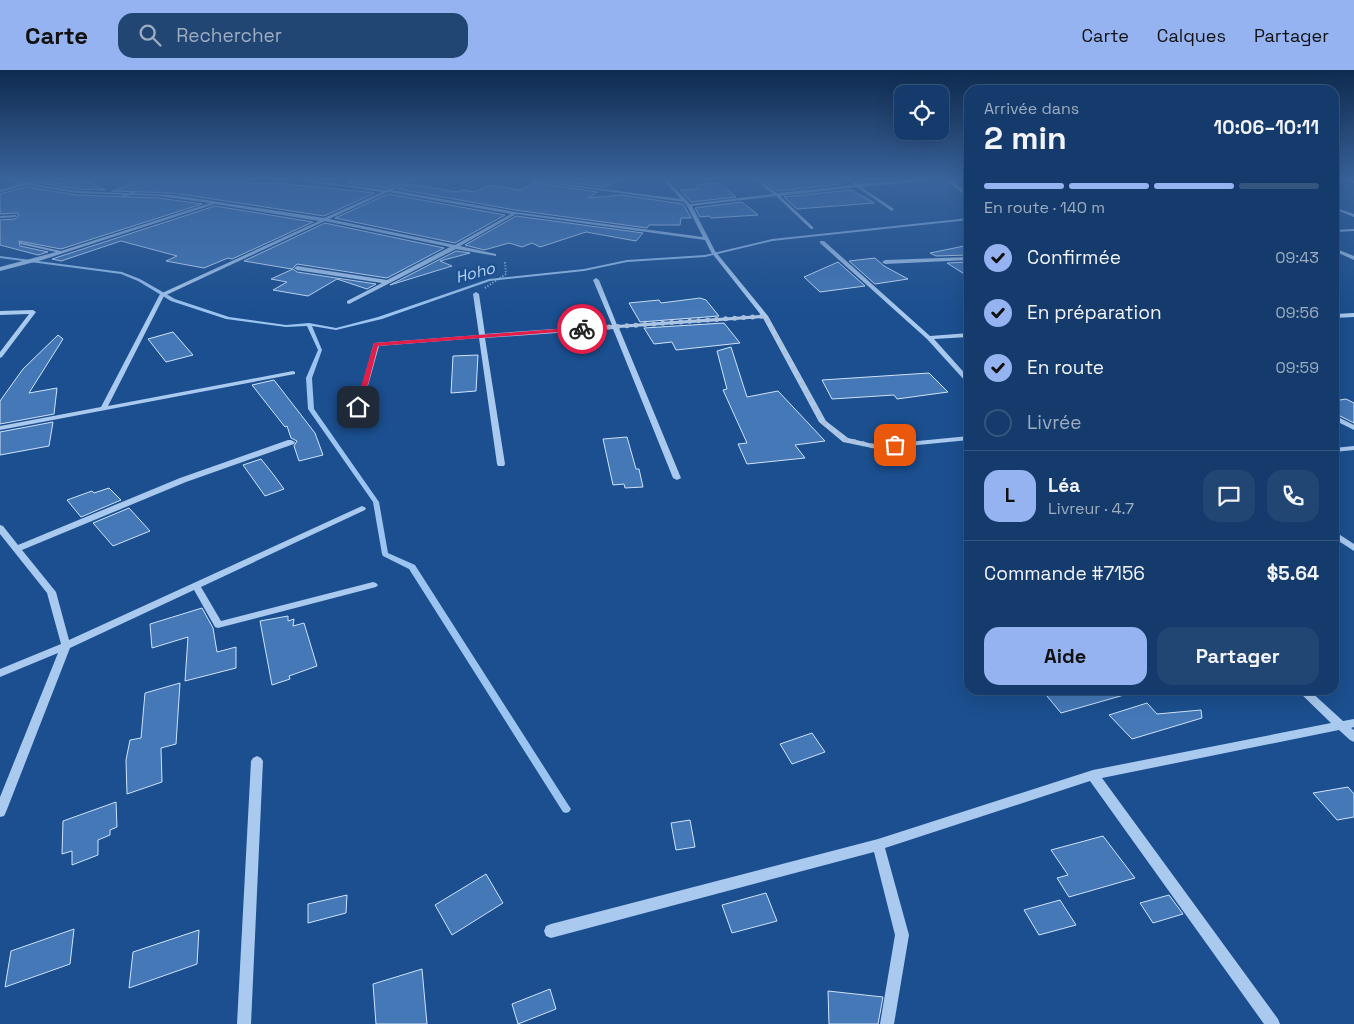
<!DOCTYPE html>
<html lang="fr">
<head>
<meta charset="utf-8">
<style>
  :root { --surface:#143b6b; --page:#214673; --text:#f1f3f6; --muted:#9dadc1; --line:#33557e; --accent:#95b2f1 }
  body { margin:0; font-family:"Space Grotesk",sans-serif; background:var(--page); color:var(--text); height:100vh; display:flex; flex-direction:column; font-size:19px; white-space:nowrap }
  * { box-sizing:border-box; margin:0 }
  p { font-size:16px; color:var(--muted) }
  .icon { flex:none; width:28px; height:28px; fill:none; stroke:currentColor; stroke-width:2; stroke-linecap:round; stroke-linejoin:round }
  .map { position:relative; flex:1; overflow:hidden }
  .details { position:absolute; left:964px; top:15px; width:375px; height:610px; display:flex; flex-direction:column; background:var(--surface); border-radius:15px; box-shadow:0 5px 20px #0002,0 0 0 1px var(--line) }
  .details>* { flex:none }
  .buttons { position:absolute; left:894px; top:15px; display:grid; gap:10px }
  .buttons a { display:grid; place-items:center; width:55px; height:55px; border-radius:10px; background:var(--surface); box-shadow:0 5px 20px #0002,0 0 0 1px var(--line); font-size:25px }
  .pin { position:absolute; display:grid; place-items:center; width:42px; height:42px; color:#fff; margin:-21px; border-radius:10px; box-shadow:0 2px 8px #0006 }
  .courier { position:absolute; display:grid; place-items:center; width:50px; height:50px; margin:-25px; border:4px solid #e11d48; border-radius:50%; background:#fff; color:#222; box-shadow:0 1px 6px #0007 }
  .summary em { font-style:normal; font-weight:800 }
  .summary div { display:flex; flex-direction:column-reverse }
  .summary { display:flex; align-items:center; justify-content:space-between; height:85px; padding:0 20px }
  h1 { font-size:32px; font-weight:800; line-height:38px }
  .bar { display:grid; grid-template-columns:repeat(4,1fr); gap:8px 5px; align-content:center; height:60px; padding:0 20px }
  .bar i { height:6px; border-radius:4px; background:var(--line) }
  .bar .current { background:var(--accent) }
  .bar p { grid-column:span 4 }
  .line { display:flex; align-items:center; gap:12px; padding:0 20px; border-top:1px solid var(--line) }
  .line div { flex:1 }
  .round { display:grid; place-items:center; flex:none; width:52px; height:52px; border-radius:15px; background:var(--page) }
  ol { padding:0 20px; list-style:none }
  li { display:flex; align-items:center; gap:15px; height:55px }
  li p { margin-inline-start:auto }
  li .icon { padding:5px; border-radius:50%; background:var(--accent); color:#111; stroke-width:4 }
  li:last-child { color:var(--muted) }
  li i { width:28px; height:28px; border:2px solid var(--line); border-radius:50% }
  .cta { display:flex; gap:10px; margin-top:auto; padding:10px 20px }
  .cta a { flex:1; height:58px; border-radius:15px; background:var(--accent); color:#111; font-size:20px; font-weight:800; line-height:58px; text-align:center }
  .cta a+a { background:var(--page); color:var(--text) }
  header { display:flex; align-items:center; gap:30px; box-sizing:border-box; height:70px; padding:0 25px; background:var(--accent); color:#111 }
  header strong { font-size:24px }
  nav { display:flex; gap:28px; margin-inline-start:auto; font-size:18px }
  .search { width:350px; height:45px; background:var(--page); display:flex; align-items:center; gap:12px; box-sizing:border-box; padding:0 18px; border-radius:15px; color:var(--muted); font-size:19px }
  .map>svg:first-child { display:block }
  .lines { fill:none; stroke-linecap:round; stroke-linejoin:round }
  .stream { fill:#9cc4f0; fill-rule:evenodd }
  .building { fill:#4478b7; stroke:#cfe3fa }
  .path { stroke:#a9c9ee; stroke-width:2; stroke-dasharray:1 2; stroke-linecap:butt }
  .minor { fill:#a9c9ee; fill-rule:evenodd }
  .route { fill:#e11d48 }
  .done { stroke:#afc1d8; stroke-width:5; stroke-dasharray:0 9 }
  .labels { text-anchor:middle; stroke-width:4.5; stroke-linejoin:round; paint-order:stroke }
  .far-water-label { font-size:16px; font-style:italic; fill:#b5d3f5; stroke:#1b4f8f }
</style>
</head>
<body>
<header>
<strong>Carte</strong>
<div class="search"><svg class="icon" aria-label="search" viewBox="0 0 24 24"><circle cx="10" cy="10" r="6"/><path d="M15 15l6 6"/></svg>Rechercher</div>
<nav><a>Carte</a><a>Calques</a><a>Partager</a></nav>
</header>
<div class="map">
<svg width="1354" height="954" viewBox="0 0 1354 954">
  <rect width="100%" height="100%" fill="#1b4f8f"/>
  <g class="lines">
    <!-- stream -->
    <g class="stream">
      <path d="M143,117L146,118L115,131L112,130Z"/>
      <path d="M969,148V150L772,171L705,187L627,192L584,201L490,211L382,249L336,260L312,256L322,280L312,308L314,339L379,432L388,483L415,495L569,736L571,739L569,742L566,743L563,742L409,499L383,486L382,484L373,432L308,339L306,308L318,280L307,256L286,257L226,249L171,231L138,211L121,204L0,188V186L122,202L140,209L175,229L229,247L286,255L309,253L336,258L378,247L489,209L584,199L627,190L705,185L772,169Z"/>
    </g>
  </g>
  <!-- building -->
  <g class="building">
    <path d="M47,109L61,114L83,109L106,120L77,119L39,113Z"/>
    <path d="M148,109H193L250,113L287,114L375,123L324,146L173,123L112,121Z"/>
    <path d="M359,109H363L398,113L387,118L348,113Z"/>
    <path d="M541,109H621L606,117Z"/>
    <path d="M776,109H817L819,111L833,109L842,114L778,121L762,110Z"/>
    <path d="M535,113L598,122L588,128L621,125L683,134L691,148H681L680,155H649L647,158L515,140L398,119L409,114L457,122L462,120L475,122L490,115L520,120Z"/>
    <path d="M720,113L736,127L691,132L680,120L699,119L696,115Z"/>
    <path d="M26,117L77,125L158,128L202,134L61,179L19,171L20,176L48,182L38,185L0,175V150L15,149L19,145L17,143L0,144V124Z"/>
    <path d="M851,120L874,133L797,139L784,127Z"/>
    <path d="M388,124L505,145L455,173L335,148Z"/>
    <path d="M742,132L758,145L711,148L709,146L700,147L695,138Z"/>
    <path d="M215,136L313,152L232,189L228,188L204,198L166,191L177,186L121,171L61,191L52,189Z"/>
    <path d="M516,146L643,163L636,171L586,162L540,177L532,173L522,177L509,173L484,180L465,175Z"/>
    <path d="M325,153L444,178L387,208L297,194L292,199L244,191Z"/>
    <path d="M969,175V185L936,186L930,183Z"/>
    <path d="M456,181L470,183L440,191L452,196L390,215Z"/>
    <path d="M875,188L884,196L908,209L875,214L849,191Z"/>
    <path d="M838,192L865,216L820,222L804,207Z"/>
    <path d="M969,192V207L947,193Z"/>
    <path d="M293,199L297,202L376,214L367,219L337,209L308,226L273,220L287,212L271,209Z"/>
    <path d="M700,228L706,230L719,246L640,252L629,233L659,230L661,233Z"/>
    <path d="M724,253L740,273L676,280L672,272L654,274L644,258Z"/>
    <path d="M173,262L193,285L166,292L148,269Z"/>
    <path d="M58,265L63,269L29,323L57,318L54,344L0,354V331L23,299Z"/>
    <path d="M731,277L747,327L778,321L825,371L795,375L805,388L747,394L738,374L747,373L723,320L727,319L717,281Z"/>
    <path d="M478,285L476,321L451,323L453,286Z"/>
    <path d="M929,303L948,322L897,329L894,325L832,329L822,310Z"/>
    <path d="M274,310L315,363L323,385L299,391L294,376L297,371L291,368L287,356L285,357L252,315Z"/>
    <path d="M1346,329L1354,333V353L1334,343V331Z"/>
    <path d="M53,352L49,376L0,385V362Z"/>
    <path d="M627,367L636,399H639L643,417L625,418L624,414L613,415L603,369Z"/>
    <path d="M261,389L273,404L284,419L265,426L243,395Z"/>
    <path d="M109,418L121,430L81,447L67,430L92,421L94,423Z"/>
    <path d="M129,438L150,461L113,476L93,453Z"/>
    <path d="M202,538L213,558L217,582L236,577V598L185,611L188,567L152,578L150,554Z"/>
    <path d="M288,546V551L294,549L293,556L304,553L317,596L289,606L290,609L272,615L260,551Z"/>
    <path d="M180,613L176,674L161,678L162,712L127,724L126,690L130,670L141,668L145,623Z"/>
    <path d="M1042,620H1123L1124,625L1061,643Z"/>
    <path d="M1147,633L1157,644L1201,640L1202,648L1132,669L1109,645Z"/>
    <path d="M812,663L825,682L792,694L780,674Z"/>
    <path d="M1348,717L1354,724V747L1337,750L1313,723Z"/>
    <path d="M116,732L117,757L110,760V765L98,770V785L72,795V781L62,784L63,751Z"/>
    <path d="M690,750L695,777L676,780L671,753Z"/>
    <path d="M1103,766L1135,808L1069,827L1057,808L1068,805L1051,780Z"/>
    <path d="M486,804L503,833L452,865L435,835Z"/>
    <path d="M766,823L777,851L732,863L722,835Z"/>
    <path d="M347,825L346,843L308,853V834Z"/>
    <path d="M1169,825L1183,844L1153,853L1140,833Z"/>
    <path d="M1060,830L1076,855L1039,865L1024,840Z"/>
    <path d="M74,859L70,894L5,917L11,881Z"/>
    <path d="M199,860L197,894L129,918L133,882Z"/>
    <path d="M422,899L427,954H376L373,914Z"/>
    <path d="M550,919L556,939L518,954L512,934Z"/>
    <path d="M828,921L883,927L878,954H829Z"/>
  </g>
  <g class="lines">
    <!-- path -->
    <path class="path" d="M485,218L506,204L505,193L503,192"/>
    <!-- minor -->
    <g class="minor">
      <path d="M3,109H9L25,113L45,109L31,114L77,121L173,125L324,148L382,122L297,110L295,109L387,120L410,109H415L392,120L515,142L703,167L687,136L684,132L518,109H527L681,129L662,109H666L690,134L773,124L754,109H758L777,123L854,115L846,109H850L858,114L934,109L932,110L861,117L894,139L892,141L857,117L780,126L813,157V159H811L776,126L692,136L715,181L768,246L826,351L848,368L877,375L969,366V370L877,379L843,372L819,352L763,248L619,258L681,408L677,410L673,408L613,259L485,268L505,394L504,396H498L497,394L479,268L379,276L362,337L359,339L357,338L356,337L374,273L479,265L473,224L476,222L479,224L485,264L612,255L593,210L596,208L599,210L617,255L761,245L711,182L705,170L516,144L460,176L496,184V186L456,179L349,234L347,233V231L382,213L297,200L294,198L297,196L387,210L450,177L325,151L164,226L108,336L293,301L295,302V304L0,360V356L101,337L160,224L319,151L215,134L42,190L0,201V197L56,182L20,174V172L61,181L210,133L158,126L77,123L26,115L0,122V120L20,114ZM388,122L511,144L455,175L329,149Z"/>
      <path d="M944,109C954,108 961,120 969,125V128Z"/>
      <path d="M1342,109L1354,111V113L1343,110Z"/>
      <path d="M1334,137L1354,144V147L1334,139Z"/>
      <path d="M17,145L15,147L0,148V146Z"/>
      <path d="M1354,159V161L1334,162V160Z"/>
      <path d="M820,171H824L930,266L969,263V267L934,269L969,308V314L967,313L927,269L820,173Z"/>
      <path d="M1334,178L1354,186V190L1334,181Z"/>
      <path d="M969,187V190L885,194L882,192L885,190Z"/>
      <path d="M33,240L36,242L2,287L0,288V282L29,244L0,245V241Z"/>
      <path d="M1354,243V247L1334,248V244Z"/>
      <path d="M1334,345L1354,355V360L1334,350Z"/>
      <path d="M288,370H291L295,372L294,374L186,412L22,480L56,522L69,570L362,436L366,438L365,440L201,517L221,551L373,512L376,513L378,515L376,517L218,558L215,557L194,520L70,578L6,742L4,746L0,747V727L58,583L0,607V599L61,574L47,523L0,464V455L3,456L18,475L180,408Z"/>
      <path d="M1354,376V380L1334,382V378Z"/>
      <path d="M1334,461L1354,474V481L1334,468Z"/>
      <path d="M1297,620H1309L1343,651L1354,649V657L1351,658L1354,660V672L1350,670L1339,660L1102,708L1278,949L1280,954H1264L1090,711L885,778L909,865L894,954H880L895,865L874,782L551,868L546,866L544,861L546,856L551,854L878,769L1093,700L1331,653Z"/>
      <path d="M257,686L261,688L263,691L251,954H237L251,691L253,688Z"/>
    </g>
  </g>
  <!-- sky -->
  <linearGradient id="sky" x2="0" y2="1"><stop stop-color="#0f2b4f"/><stop offset="0.45" stop-color="#39639b"/><stop offset="1" stop-color="#39639b" stop-opacity="0"/></linearGradient>
  <rect width="1354" height="242" fill="url(#sky)"/>
  <!-- route -->
  <path class="route" d="M582,257L584,260L378,276L362,337L358,339L355,337L374,273Z"/>
  <g class="lines">
    <!-- done -->
    <path class="done" d="M582,259L765,246L823,352L846,370L877,377L895,375"/>
  </g>
  <g class="labels">
    <!-- far-water labels -->
    <g class="far-water-label">
      <text transform="translate(475 202) rotate(-15)" y="6">Hoho</text>
    </g>
  </g>
</svg>
<div class="buttons">
<a><svg class="icon" aria-label="locate" viewBox="0 0 24 24"><circle cx="12" cy="12" r="6"/><path d="M12 2v4M12 18v4M2 12h4M18 12h4"/></svg></a>
</div>
<div class="pin" style="left:895px;top:375px;background:#ea580c"><svg class="icon" aria-label="bag" viewBox="0 0 24 24"><path d="M5 8h14l-1 12H6zM9 8a3 3 0 0 1 6 0"/></svg></div>
<div class="pin" style="left:358px;top:337px;background:#1f2937"><svg class="icon" aria-label="home" viewBox="0 0 24 24"><path d="M3 11l9-7 9 7M6 9v11h12V9"/></svg></div>
<div class="courier" style="left:582px;top:259px"><svg class="icon" aria-label="bike" viewBox="0 0 24 24"><circle cx="6" cy="16" r="4"/><circle cx="18" cy="16" r="4"/><path d="M6 16l4-8h5l3 8M10 8l3 8H6M13 5h3"/></svg></div>
<section class="details">
<div class="summary"><div><h1>2 min</h1><p>Arrivée dans</p></div><em>10:06–10:11</em></div>
<div class="bar"><i class="current"></i><i class="current"></i><i class="current"></i><i></i><p>En route · 140 m</p></div>
<ol>
<li><svg class="icon" aria-label="check" viewBox="0 0 24 24"><path d="M5 12l5 5 9-10"/></svg>Confirmée<p>09:43</p></li>
<li><svg class="icon" aria-label="check" viewBox="0 0 24 24"><path d="M5 12l5 5 9-10"/></svg>En préparation<p>09:56</p></li>
<li><svg class="icon" aria-label="check" viewBox="0 0 24 24"><path d="M5 12l5 5 9-10"/></svg>En route<p>09:59</p></li>
<li><i></i>Livrée</li>
</ol>
<div class="line" style="height:90px"><b class="round" style="background:var(--accent);color:#111">L</b><div><b>Léa</b><p>Livreur · 4.7</p></div><a class="round"><svg class="icon" aria-label="chat" viewBox="0 0 24 24"><path d="M4 5h16v11H9l-5 4z"/></svg></a><a class="round"><svg class="icon" aria-label="phone" viewBox="0 0 24 24"><path d="M5 4h4l2 5-3 2q2 4 5 5l2-3 5 2v4C11 20 4 13 5 4z"/></svg></a></div>
<div class="line" style="height:65px"><div>Commande #7156</div><b>$5.64</b></div>
<div class="cta"><a>Aide</a><a>Partager</a></div>
</section>
</div>
</body>
</html>
